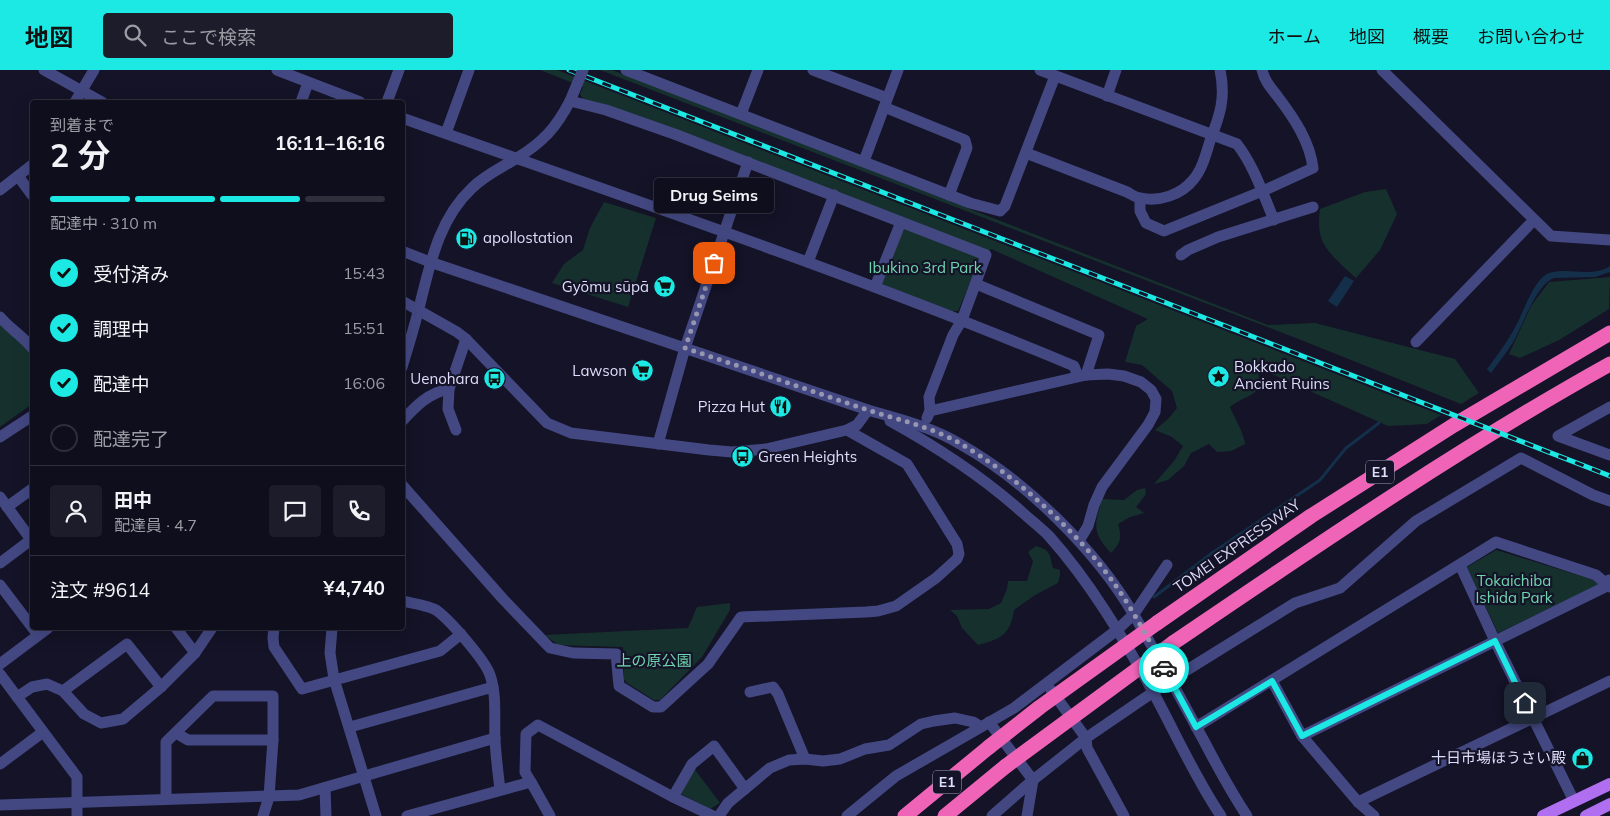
<!DOCTYPE html>
<html lang="ja">
<head>
<meta charset="utf-8">
<style>
  :root { --surface:#0f0e1d; --page:#1d1c2a; --text:#f1f3f6; --muted:#9b9ca4; --line:#2f2e3b; --accent:#1ce8e4 }
  body { margin:0; font-family:Mulish,"Noto Sans JP",sans-serif; background:var(--page); color:var(--text); height:100vh; display:flex; flex-direction:column; font-size:19px; white-space:nowrap }
  * { box-sizing:border-box; margin:0 }
  p { font-size:16px; color:var(--muted) }
  .icon { flex:none; width:28px; height:28px; fill:none; stroke:currentColor; stroke-width:2; stroke-linecap:round; stroke-linejoin:round }
  .map { position:relative; flex:1; overflow:hidden }
  .panel { position:absolute; left:30px; top:30px; width:375px; height:530px; display:flex; flex-direction:column; background:var(--surface); border-radius:5px; box-shadow:0 5px 20px #0002,0 0 0 1px var(--line) }
  .panel>* { flex:none }
  .pin { position:absolute; display:grid; place-items:center; width:42px; height:42px; color:#fff; margin:-21px; border-radius:10px; box-shadow:0 2px 8px #0006 }
  .courier { position:absolute; display:grid; place-items:center; width:50px; height:50px; margin:-25px; border:4px solid #1ce8e4; border-radius:50%; background:#fff; color:#222; box-shadow:0 1px 6px #0007 }
  .bubble { position:absolute; height:35px; border-radius:5px; background:var(--surface); box-shadow:0 5px 20px #0002,0 0 0 1px var(--line); font-size:16px; font-weight:700; line-height:35px; text-align:center }
  .headline em { font-style:normal; font-weight:700 }
  .headline div { display:flex; flex-direction:column-reverse }
  .headline { display:flex; align-items:center; justify-content:space-between; height:85px; padding:0 20px }
  h1 { font-size:32px; font-weight:700; line-height:38px }
  .bar { display:grid; grid-template-columns:repeat(4,1fr); gap:8px 5px; align-content:center; height:60px; padding:0 20px }
  .bar i { height:6px; border-radius:4px; background:var(--line) }
  .bar .current { background:var(--accent) }
  .bar p { grid-column:span 4 }
  .line { display:flex; align-items:center; gap:12px; padding:0 20px; border-top:1px solid var(--line) }
  .line div { flex:1 }
  .round { display:grid; place-items:center; flex:none; width:52px; height:52px; border-radius:5px; background:var(--page) }
  ol { padding:0 20px; list-style:none }
  li { display:flex; align-items:center; gap:15px; height:55px }
  li p { margin-inline-start:auto }
  li .icon { padding:5px; border-radius:50%; background:var(--accent); color:#111; stroke-width:4 }
  li:last-child { color:var(--muted) }
  li i { width:28px; height:28px; border:2px solid var(--line); border-radius:50% }
  header { display:flex; align-items:center; gap:30px; box-sizing:border-box; height:70px; padding:0 25px; background:var(--accent); color:#111 }
  header strong { font-size:24px }
  nav { display:flex; gap:28px; margin-inline-start:auto; font-size:18px }
  .search { width:350px; height:45px; background:var(--page); display:flex; align-items:center; gap:12px; box-sizing:border-box; padding:0 18px; border-radius:5px; color:var(--muted); font-size:19px }
  .map>svg:first-child { display:block }
  .green { fill:#16312d }
  .water { fill:#142f4a }
  .lines { fill:none; stroke-linecap:round; stroke-linejoin:round }
  .stream { stroke:#142f4a; stroke-width:3 }
  .minor { stroke:#434882; stroke-width:11 }
  .major { stroke:#b06ff1; stroke-width:12 }
  .highway { stroke:#f064b8; stroke-width:15 }
  .rail-casing { stroke:#1ce8e4; stroke-width:5 }
  .rail { stroke:#141327; stroke-width:3; stroke-dasharray:9; stroke-linecap:butt }
  .minor-bridge { stroke:#434882; stroke-width:11 }
  .highway-bridge { stroke:#f064b8; stroke-width:15 }
  .done { stroke:#9796b1; stroke-width:5; stroke-dasharray:0 9 }
  .route { stroke:#1ce8e4; stroke-width:6 }
  .labels { text-anchor:middle; stroke-width:4.5; stroke-linejoin:round; paint-order:stroke }
  .shield { fill:#141327; stroke:#a1a0bc; stroke-width:1 }
  .shield-label { font-size:14px; font-weight:bold; fill:#ddddfc }
  .poi-label { font-size:15px; fill:#ddddfc; stroke:#141327; text-anchor:end }
  .park-label { font-size:15px; fill:#6fd5af; stroke:#141327 }
  .street-label { font-size:15px; fill:#ddddfc; stroke:#141327 }
</style>
</head>
<body>
<header>
<strong>地図</strong>
<div class="search"><svg class="icon" aria-label="search" viewBox="0 0 24 24"><circle cx="10" cy="10" r="6"/><path d="M15 15l6 6"/></svg>ここで検索</div>
<nav><a>ホーム</a><a>地図</a><a>概要</a><a>お問い合わせ</a></nav>
</header>
<div class="map">
<svg width="1610" height="746" viewBox="0 0 1610 746">
  <rect width="100%" height="100%" fill="#141327"/>
  <!-- green -->
  <g class="green">
    <path d="M540,0H557L1441,345L1427,354L1388,356L1249,294L1258,301C1263,329 1248,322 1230,337C1235,350 1243,360 1245,374L1231,381L1217,382L1209,374L1191,383L1184,396L1168,410L1154,414L1174,391L1183,376L1172,367L1155,360L1168,349L1177,338L1172,321L1142,295L1125,292L1136,256L1148,249L991,179L989,182L583,29L580,24L583,17Z"/>
    <path d="M600,0H612L1268,255L1315,253L1455,289L1479,323L1461,334L1301,270Z"/>
    <path d="M1386,119L1397,144L1380,180L1356,208C1346,199 1327,183 1322,170C1318,162 1319,148 1320,139L1365,122Z"/>
    <path d="M604,132L656,148L628,237L552,213L564,194L583,180L590,158Z"/>
    <path d="M905,157L978,187L979,193L958,241H951L883,216L881,211Z"/>
    <path d="M1610,207L1609,239L1559,270L1520,288L1509,284L1531,236L1549,212Z"/>
    <path d="M0,251L32,282V334L0,357Z"/>
    <path d="M1145,418L1146,424L1136,437L1144,443L1130,447L1118,454C1122,467 1121,473 1111,483C1092,462 1094,456 1102,429L1124,430L1137,420Z"/>
    <path d="M1036,476C1052,481 1049,484 1053,498L1060,500V505L1058,513L1035,525L1014,540C1010,565 1001,569 978,575L962,558L957,546L950,540L989,539L1001,533L1007,519L1008,511H1027L1033,491L1028,482Z"/>
    <path d="M1496,480L1594,510L1599,515L1498,563L1467,497Z"/>
    <path d="M730,533V540L702,587L660,630H654L627,613L624,609L623,577L558,575L545,565L688,558L697,537Z"/>
    <path d="M693,697L720,733L710,739L681,724Z"/>
  </g>
  <!-- water -->
  <g class="water">
    <path d="M1610,196V202L1595,207L1554,208C1536,214 1522,258 1512,274C1506,284 1498,293 1491,303L1487,299C1496,287 1505,275 1513,261C1522,247 1533,209 1549,203C1568,197 1593,208 1610,196Z"/>
    <path d="M1345,206L1354,211L1337,237L1328,231Z"/>
  </g>
  <g class="lines">
    <!-- stream -->
    <path class="stream" d="M1154,527L1212,483L1320,410L1346,378L1379,353"/>
    <!-- minor -->
    <g class="minor">
      <path d="M44,0L102,32"/>
      <path d="M277,0L360,32"/>
      <path d="M626,0L970,133L1000,141L1005,136L1055,6"/>
      <path d="M813,0L887,28"/>
      <path d="M1040,0L1237,74C1254,96 1263,124 1274,150"/>
      <path d="M1382,0L1551,166L1610,170"/>
      <path d="M1107,26L1116,0"/>
      <path d="M75,32L94,0"/>
      <path d="M301,32L308,13"/>
      <path d="M387,32L399,0"/>
      <path d="M884,37L965,70L967,78L949,125"/>
      <path d="M741,44L758,0"/>
      <path d="M402,48C627,128 854,204 1074,296L1078,306"/>
      <path d="M446,63L469,0"/>
      <path d="M1026,83L1127,122C1131,124 1136,128 1141,128C1159,132 1181,125 1193,110C1202,100 1206,84 1210,71C1220,45 1226,28 1220,0"/>
      <path d="M864,91L898,0"/>
      <path d="M18,106L32,125"/>
      <path d="M0,120L32,95"/>
      <path d="M1140,128V141L1146,153L1164,161L1265,120L1313,98C1310,72 1294,48 1278,27C1271,18 1265,12 1262,0"/>
      <path d="M402,181L430,192L868,340C899,349 932,357 960,374C1026,411 1096,480 1134,545C1158,586 1181,629 1204,671C1217,696 1231,722 1247,746"/>
      <path d="M1181,185L1188,180L1218,167L1313,137"/>
      <path d="M808,192L834,125"/>
      <path d="M976,214L1099,265L1086,305"/>
      <path d="M875,217L901,152"/>
      <path d="M402,231L457,262L466,269L547,353L571,363L709,380L732,382L766,379L847,360L857,355L868,340"/>
      <path d="M0,247C10,259 23,266 32,278"/>
      <path d="M1416,272L1534,150"/>
      <path d="M402,297C408,278 414,258 419,238C430,195 438,150 472,118C485,105 501,98 517,88C543,72 556,58 570,31L606,40L677,65L986,185L962,250L953,265L929,327L930,341"/>
      <path d="M1610,337L1558,366L1610,385"/>
      <path d="M927,348L930,341L1086,305L1108,304L1124,306L1141,312L1151,320L1156,329L1155,342L1148,355L1102,417L1094,435L1088,456L1079,471"/>
      <path d="M402,351C416,336 428,323 449,319"/>
      <path d="M890,351C937,377 983,407 1023,443C1032,451 1041,458 1049,466C1090,512 1122,566 1152,620C1175,662 1194,706 1221,746"/>
      <path d="M456,360L448,339L449,319L466,269"/>
      <path d="M0,367L32,346"/>
      <path d="M658,374L685,278L748,92"/>
      <path d="M402,415L503,529L550,578L573,583L616,584L619,616L653,637H661L708,594L741,547L866,542L878,541L896,536L936,508L957,489L959,484L957,474L907,394L847,360"/>
      <path d="M0,427L32,471"/>
      <path d="M7,437L32,419"/>
      <path d="M0,493L32,469"/>
      <path d="M1460,495L1495,571L1574,731"/>
      <path d="M0,515L38,565"/>
      <path d="M402,531C412,533 428,536 436,540C449,549 485,590 490,605C497,625 494,649 495,670C496,687 498,703 500,720"/>
      <path d="M176,558L195,583"/>
      <path d="M274,558L273,568L274,577L302,619L440,581L461,564"/>
      <path d="M332,558L330,583L334,609L376,746"/>
      <path d="M0,594L48,558"/>
      <path d="M0,604L77,707V746"/>
      <path d="M1272,611L1302,666L1358,732L1374,746"/>
      <path d="M1051,620L1086,668L1087,678L1124,746"/>
      <path d="M63,621L127,574L161,617"/>
      <path d="M750,622L773,617L778,624L805,689"/>
      <path d="M17,627L32,617L47,614L63,621L84,644L101,653L123,649L161,617L195,583L212,558"/>
      <path d="M989,652L1033,710L992,746"/>
      <path d="M350,657L493,617"/>
      <path d="M1196,657L1496,472L1596,505L1610,517"/>
      <path d="M176,663L188,670H273"/>
      <path d="M1302,666L1607,516L1609,510"/>
      <path d="M0,694L43,662"/>
      <path d="M531,712L525,702L526,664L538,655L673,727L713,746"/>
      <path d="M325,718L326,746"/>
      <path d="M673,727L692,694L714,676L745,719"/>
      <path d="M166,729V672L213,626H273V670L269,727L263,746"/>
      <path d="M1358,732L1610,611"/>
      <path d="M0,735L299,725L495,668"/>
      <path d="M407,746L531,712L550,746"/>
      <path d="M719,746L728,733L770,698L789,690L805,689L823,691L840,689L865,679L889,675L921,654L934,651L955,648L973,652L981,657"/>
      <path d="M847,746L896,706L1014,638L1117,560L1134,544L1167,495"/>
      <path d="M1027,746L1033,710L1086,668L1171,610L1295,533L1340,518L1416,451L1521,388L1593,425L1610,431"/>
    </g>
    <!-- major -->
    <g class="major">
      <path d="M1543,746L1610,714"/>
      <path d="M1586,746L1610,734"/>
    </g>
    <!-- highway -->
    <g class="highway">
      <path d="M1157,553L1311,446L1454,355L1610,263"/>
      <path d="M1173,573C1316,476 1459,378 1610,294"/>
      <path d="M905,746L989,677"/>
      <path d="M945,746L1006,696"/>
    </g>
    <defs>
      <path id="rail" d="M569,0L1610,406"/>
    </defs>
    <!-- rail casing -->
    <use href="#rail" class="rail-casing"/>
    <!-- rail -->
    <use href="#rail" class="rail"/>
    <!-- minor-bridge -->
    <path class="minor-bridge" d="M570,31L583,0"/>
    <!-- highway-bridge -->
    <g class="highway-bridge">
      <path d="M989,677L1040,637L1157,553"/>
      <path d="M1006,696L1173,573"/>
    </g>
  </g>
  <g class="lines">
    <!-- done -->
    <path class="done" d="M714,193L685,278C745,298 805,319 865,339C897,350 931,356 961,374C1015,405 1080,464 1116,516C1134,542 1149,570 1164,598"/>
    <!-- route -->
    <path class="route" d="M1164,598L1196,657L1272,611L1302,666L1495,571L1525,633"/>
  </g>
  <!-- icons -->
  <defs>
    <symbol id="fuel-disc" viewBox="-11 -11 22 22"><circle r="9.5" fill="#1ce8e4" stroke="#141327"/><path d="M-5.5-6h7V0h2V4h1.3V-2.5L3-4.5l.8-.8L6-3V5H2.5V1h-1V6h-7ZM-4.2-4.7v3.2H.2V-4.7Z" fill="#111"/></symbol>
    <symbol id="supermarket-disc" viewBox="-11 -11 22 22"><circle r="9.5" fill="#1ce8e4" stroke="#141327"/><path d="M-6-5.5h2.5l.6 2H6L4.5 2H-2.5L-4.4-4H-6ZM-1.5 3.2a1.3 1.3 0 1 0 .1 0ZM3 3.2a1.3 1.3 0 1 0 .1 0Z" fill="#111"/></symbol>
    <symbol id="sight-disc" viewBox="-11 -11 22 22"><circle r="9.5" fill="#1ce8e4" stroke="#141327"/><path d="M0-6L1.8-2.2L6-1.7L2.9 1.2L3.7 5.4L0 3.3L-3.7 5.4L-2.9 1.2L-6-1.7L-1.8-2.2Z" fill="#111"/></symbol>
    <symbol id="bus-disc" viewBox="-11 -11 22 22"><circle r="9.5" fill="#1ce8e4" stroke="#141327"/><path d="M-5-6H5V4H4V6H2V4H-2V6H-4V4H-5ZM-3.5-4V0h7V-4ZM-3.5 1.2v1.5H-2V1.2ZM2 1.2v1.5H3.5V1.2Z" fill="#111"/></symbol>
    <symbol id="restaurant-disc" viewBox="-11 -11 22 22"><circle r="9.5" fill="#1ce8e4" stroke="#141327"/><path d="M-5-6h1v4h1v-4h1v4h1v-4h1v5L-1.5 .5V6h-2V.5L-5-1ZM5-6V6H3V1.5H1.5Q1.5-4 5-6Z" fill="#111"/></symbol>
    <symbol id="shop-disc" viewBox="-11 -11 22 22"><circle r="9.5" fill="#1ce8e4" stroke="#141327"/><path d="M-5-2.5h2.3a2.7 3.5 0 0 1 5.4 0H5L5.5 6h-11ZM-1.5-2.5h3a1.5 2.3 0 0 0-3 0Z" fill="#111"/></symbol>
  </defs>
  <g fill-rule="evenodd">
    <use href="#fuel-disc" x="454" y="156" width="25" height="25"/>
    <use href="#supermarket-disc" x="652" y="204" width="25" height="25"/>
    <use href="#supermarket-disc" x="630" y="288" width="25" height="25"/>
    <use href="#sight-disc" x="1206" y="294" width="25" height="25"/>
    <use href="#bus-disc" x="482" y="296" width="25" height="25"/>
    <use href="#restaurant-disc" x="768" y="324" width="25" height="25"/>
    <use href="#bus-disc" x="730" y="374" width="25" height="25"/>
    <use href="#shop-disc" x="1570" y="676" width="25" height="25"/>
  </g>
  <g class="labels">
    <!-- shield labels -->
    <g class="shield">
      <rect x="1366" y="390.5" width="28" height="23" rx="4"/>
      <rect x="933" y="700.5" width="28" height="23" rx="4"/>
    </g>
    <g class="shield-label">
      <text x="1380" y="407">E1</text>
      <text x="947" y="717">E1</text>
    </g>
    <!-- poi labels -->
    <g class="poi-label">
      <text x="483" y="173" text-anchor="start">apollostation</text>
      <text x="649" y="222">Gyōmu sūpā</text>
      <text x="1234" y="302" text-anchor="start">Bokkado<tspan x="1234" dy="17">Ancient Ruins</tspan></text>
      <text x="627" y="306">Lawson</text>
      <text x="479" y="314">Uenohara</text>
      <text x="765" y="342">Pizza Hut</text>
      <text x="758" y="392" text-anchor="start">Green Heights</text>
      <text x="1566" y="693">十日市場ほうさい殿</text>
    </g>
    <!-- park labels -->
    <g class="park-label">
      <text x="925" y="203">Ibukino 3rd Park</text>
      <text x="1514" y="516">Tokaichiba<tspan x="1514" dy="17">Ishida Park</tspan></text>
      <text x="654" y="596">上の原公園</text>
    </g>
    <!-- street labels -->
    <g class="street-label">
      <text transform="translate(1237 476) rotate(-35)" y="5">TOMEI EXPRESSWAY</text>
    </g>
  </g>
</svg>
<div class="pin" style="left:714px;top:193px;background:#ea580c"><svg class="icon" aria-label="bag" viewBox="0 0 24 24"><path d="M5 8h14l-1 12H6zM9 8a3 3 0 0 1 6 0"/></svg></div>
<div class="pin" style="left:1525px;top:633px;background:#1f2937"><svg class="icon" aria-label="home" viewBox="0 0 24 24"><path d="M3 11l9-7 9 7M6 9v11h12V9"/></svg></div>
<div class="courier" style="left:1164px;top:598px"><svg class="icon" aria-label="car" viewBox="0 0 24 24"><path d="M5 17H2v-5l4-1 3-4h7l3 4 3 1v5h-3M9 17h6M6 11h13"/><circle cx="7" cy="17" r="2"/><circle cx="17" cy="17" r="2"/></svg></div>
<div class="bubble" style="left:654px;top:108px;width:120px">Drug Seims</div>
<section class="panel">
<div class="headline"><div><h1>2 分</h1><p>到着まで</p></div><em>16:11–16:16</em></div>
<div class="bar"><i class="current"></i><i class="current"></i><i class="current"></i><i></i><p>配達中 · 310 m</p></div>
<ol>
<li><svg class="icon" aria-label="check" viewBox="0 0 24 24"><path d="M5 12l5 5 9-10"/></svg>受付済み<p>15:43</p></li>
<li><svg class="icon" aria-label="check" viewBox="0 0 24 24"><path d="M5 12l5 5 9-10"/></svg>調理中<p>15:51</p></li>
<li><svg class="icon" aria-label="check" viewBox="0 0 24 24"><path d="M5 12l5 5 9-10"/></svg>配達中<p>16:06</p></li>
<li><i></i>配達完了</li>
</ol>
<div class="line" style="height:90px"><a class="round"><svg class="icon" aria-label="person" viewBox="0 0 24 24"><circle cx="12" cy="8" r="4"/><path d="M4 21q1-7 8-7t8 7"/></svg></a><div><b>田中</b><p>配達員 · 4.7</p></div><a class="round"><svg class="icon" aria-label="chat" viewBox="0 0 24 24"><path d="M4 5h16v11H9l-5 4z"/></svg></a><a class="round"><svg class="icon" aria-label="phone" viewBox="0 0 24 24"><path d="M5 4h4l2 5-3 2q2 4 5 5l2-3 5 2v4C11 20 4 13 5 4z"/></svg></a></div>
<div class="line" style="height:65px"><div>注文 #9614</div><b>¥4,740</b></div>
</section>
</div>
</body>
</html>
